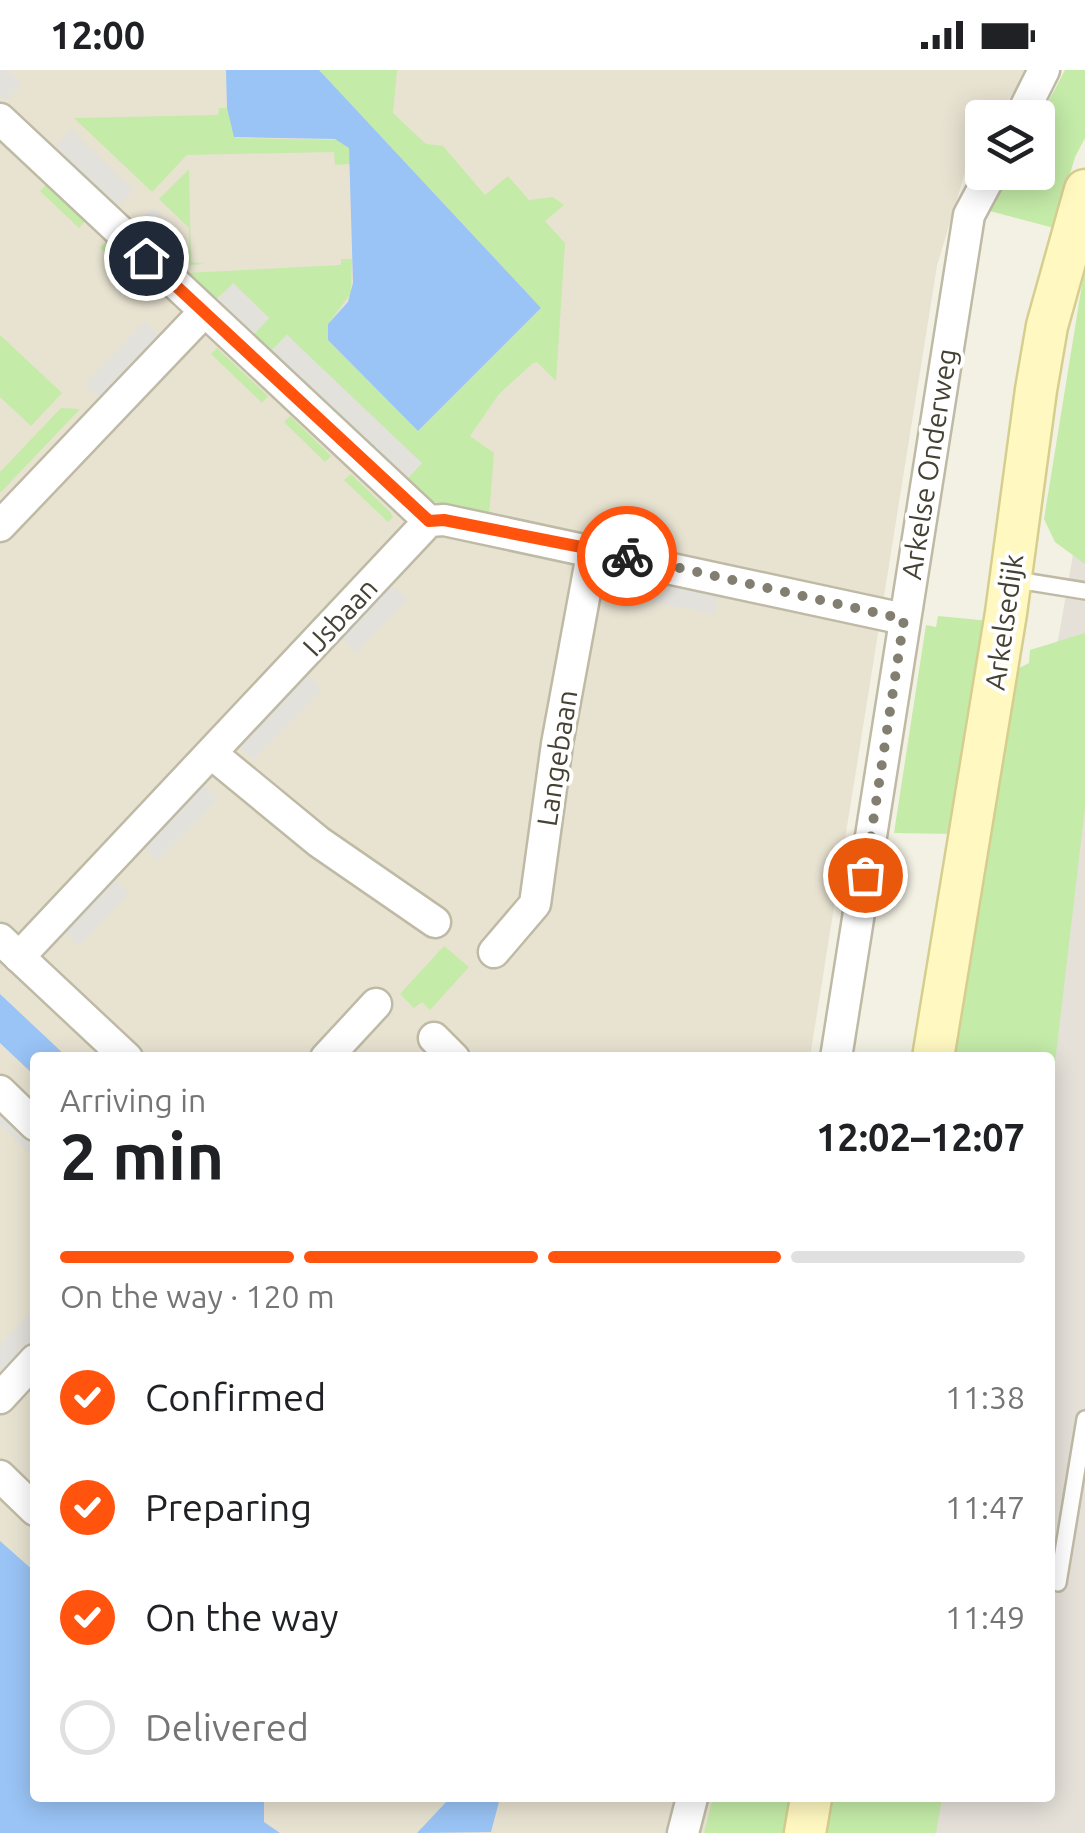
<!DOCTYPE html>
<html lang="en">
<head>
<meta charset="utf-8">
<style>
  :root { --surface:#fff; --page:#f2f2f2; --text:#202124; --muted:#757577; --line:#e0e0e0; --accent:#ff530e }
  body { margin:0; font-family:Ubuntu,sans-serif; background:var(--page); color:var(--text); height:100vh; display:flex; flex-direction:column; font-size:38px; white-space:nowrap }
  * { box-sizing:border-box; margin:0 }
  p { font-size:32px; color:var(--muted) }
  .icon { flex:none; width:55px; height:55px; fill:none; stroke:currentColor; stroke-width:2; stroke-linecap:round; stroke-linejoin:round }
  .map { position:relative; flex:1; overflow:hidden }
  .details { position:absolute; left:30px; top:982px; width:1025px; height:750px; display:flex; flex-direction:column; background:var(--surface); border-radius:10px; box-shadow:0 5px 25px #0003 }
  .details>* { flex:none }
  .buttons { position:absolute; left:965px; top:30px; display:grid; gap:20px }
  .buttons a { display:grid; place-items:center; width:90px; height:90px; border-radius:10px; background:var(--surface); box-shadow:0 5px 25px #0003; font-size:50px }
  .pin { position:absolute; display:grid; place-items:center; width:85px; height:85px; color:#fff; margin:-42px; border:5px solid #fff; border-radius:50%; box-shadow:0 2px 10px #0007 }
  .courier { position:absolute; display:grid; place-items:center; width:100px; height:100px; margin:-50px; border:8px solid #ff530e; border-radius:50%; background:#fff; color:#222; box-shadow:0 2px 12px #0007 }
  .summary em { font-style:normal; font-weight:700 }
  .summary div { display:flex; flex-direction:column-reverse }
  .summary { display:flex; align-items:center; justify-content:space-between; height:170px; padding:0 30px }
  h1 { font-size:65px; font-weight:700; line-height:75px }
  .bar { display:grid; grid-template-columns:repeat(4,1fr); gap:15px 10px; align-content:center; height:120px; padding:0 30px }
  .bar i { height:12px; border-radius:8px; background:var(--line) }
  .bar .active { background:var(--accent) }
  .bar p { grid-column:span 4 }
  ol { padding:0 30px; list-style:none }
  li { display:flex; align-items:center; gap:30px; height:110px }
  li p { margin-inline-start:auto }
  li .icon { padding:10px; border-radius:50%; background:var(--accent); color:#fff; stroke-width:4 }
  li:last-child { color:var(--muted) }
  li i { width:55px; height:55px; border:5px solid var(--line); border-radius:50% }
  .status { display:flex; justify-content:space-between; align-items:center; height:70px; padding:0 50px; background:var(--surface); direction:ltr }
  .status svg { height:28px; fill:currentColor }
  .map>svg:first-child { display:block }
  .residential { fill:#e8e3d1 }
  .industrial { fill:#e5e1d9 }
  .green { fill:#c4eba8 }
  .parking { fill:#e3e1dc }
  .water { fill:#9ac4f6 }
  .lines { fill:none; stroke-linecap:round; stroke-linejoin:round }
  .lane-casing { stroke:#bfbaa5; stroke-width:20 }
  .street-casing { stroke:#bfbaa5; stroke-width:35 }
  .secondary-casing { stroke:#d6ce8f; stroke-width:45 }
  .lane { stroke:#fff; stroke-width:15 }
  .street { stroke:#fff; stroke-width:30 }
  .secondary { stroke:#fff8c1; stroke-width:40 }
  .done { stroke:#827f71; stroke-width:10; stroke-dasharray:0 18 }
  .route { stroke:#ff530e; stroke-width:12 }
  .labels { text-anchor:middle; stroke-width:8; stroke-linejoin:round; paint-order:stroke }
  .street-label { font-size:28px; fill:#454133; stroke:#fff }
</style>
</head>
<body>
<div class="status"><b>12:00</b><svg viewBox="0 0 49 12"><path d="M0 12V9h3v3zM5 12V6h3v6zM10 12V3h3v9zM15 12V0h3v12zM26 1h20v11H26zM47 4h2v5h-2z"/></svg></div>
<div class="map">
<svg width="1085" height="1763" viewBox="0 0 1085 1763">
  <rect width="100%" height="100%" fill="#f3f1e3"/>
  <!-- residential -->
  <path class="residential" d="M0,0H1027L998,47L982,48V73L965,102L937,196L810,987L35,988V1728H770L775,1763H0Z"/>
  <!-- industrial -->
  <path class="industrial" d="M1085,416V1763H850L857,1728H1050V988L985,987Z"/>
  <!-- green -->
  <g class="green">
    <path d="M319,0H397L393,43L426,74L443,76L485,125L508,106L529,130L553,127L564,135L545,151L565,173L556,311L537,292L532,294L499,324L470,366L494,383L489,446L432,431L405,411L421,394L287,265L270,282L252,266L269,248L233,214L215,230L186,203L341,195V189H352L351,223L328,254V270L418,361L541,238Z"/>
    <path d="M1065,0H1085V68L1075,87L1054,158L990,141L1009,103L1038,102V51Z"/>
    <path d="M219,38H227L236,68L340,70L349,78L350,94L335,95L334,82L187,85L152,122L74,48L218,45Z"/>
    <path d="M189,99L191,192L205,194L189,195V158L159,129Z"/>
    <path d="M46,115L85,151L79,158L40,121Z"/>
    <path d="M106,171L159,222L153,228L100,178Z"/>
    <path d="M1085,196V494L1055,472L1044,449Z"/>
    <path d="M0,265L62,323L31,356L0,327Z"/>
    <path d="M217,278L268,326L262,333L211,284Z"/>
    <path d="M61,338L80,339L0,423V402Z"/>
    <path d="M290,346L331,386L325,392L284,352Z"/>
    <path d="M351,404L390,442L393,447L388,452L344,410Z"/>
    <path d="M938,546L991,551L954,764L894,763L926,555L936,557Z"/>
    <path d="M1085,563V737L1050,1036V988H954L1017,599L1029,593L1030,580Z"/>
    <path d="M444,876L469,897L430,940L422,932L414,938L400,924Z"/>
    <path d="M713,1728H798L791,1763H704Z"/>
    <path d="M832,1728H942L936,1763H826Z"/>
  </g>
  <!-- parking -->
  <g class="parking">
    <path d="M0,0H8L22,14L6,31L0,26Z"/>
    <path d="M71,59L134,120L117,138L54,77Z"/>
    <path d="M153,137L180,163L163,181L135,155Z"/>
    <path d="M233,213L269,248L252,266L216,232Z"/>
    <path d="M145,251L163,269L104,332L85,314Z"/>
    <path d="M287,265L422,393L405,411L270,282Z"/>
    <path d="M622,503L719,523L715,544L618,526Z"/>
    <path d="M391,514L408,529L356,583L341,568Z"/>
    <path d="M307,603L322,619L254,690L238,675Z"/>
    <path d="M202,713L218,729L158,791L143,776Z"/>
    <path d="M113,807L129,823L79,876L62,860Z"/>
    <path d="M0,1041L35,1075V1088L0,1055Z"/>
    <path d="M35,1238V1274L0,1312V1275Z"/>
  </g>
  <!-- water -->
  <g class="water">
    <path d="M226,0H319L541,238L418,361L328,270V254L348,232L353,213L349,78L335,69L234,67L227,38Z"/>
    <path d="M0,924L67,987L35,988V1006L0,973Z"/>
    <path d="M0,1471L35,1502V1728H264V1752L280,1763H0Z"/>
    <path d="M450,1728H500L491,1762L417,1763Z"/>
  </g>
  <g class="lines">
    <defs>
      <g id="lane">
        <path d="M1011,509L1085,521"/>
        <path d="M1058,1513L1085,1349"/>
      </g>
      <g id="street">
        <path d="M1020,48L1044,0"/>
        <path d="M0,49L429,451"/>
        <path d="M0,456L204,242"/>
        <path d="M212,684L319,772L435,852"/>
        <path d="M0,869L127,988"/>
        <path d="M494,882L535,834L557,674L593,479"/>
        <path d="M19,887L429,451L444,450L904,549"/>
        <path d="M434,968L454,988"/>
        <path d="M326,988L376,934"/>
        <path d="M836,988L969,145L992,102"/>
        <path d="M0,1021L35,1055"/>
        <path d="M0,1328L35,1290"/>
        <path d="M0,1406L35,1440"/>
        <path d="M683,1763L692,1728"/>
      </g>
      <g id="secondary">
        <path d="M933,988L1006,543L1036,320L1047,256L1085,120"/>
        <path d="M805,1763L811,1728"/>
      </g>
    </defs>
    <!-- lane casing -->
    <use href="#lane" class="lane-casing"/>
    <!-- street casing -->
    <use href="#street" class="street-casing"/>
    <!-- secondary casing -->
    <use href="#secondary" class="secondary-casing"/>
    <!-- lane -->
    <use href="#lane" class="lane"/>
    <!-- street -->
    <use href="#street" class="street"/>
    <!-- secondary -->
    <use href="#secondary" class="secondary"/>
  </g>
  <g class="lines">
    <!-- done -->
    <path class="done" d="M627,486L904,549L865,805"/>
    <!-- route -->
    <path class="route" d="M146,188L429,451L444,450L627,486"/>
  </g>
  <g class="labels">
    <!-- street labels -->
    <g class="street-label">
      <text transform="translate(929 394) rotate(-81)" y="10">Arkelse Onderweg</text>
      <text transform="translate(340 547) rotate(-47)" y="10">IJsbaan</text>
      <text transform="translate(1004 552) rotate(-82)" y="10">Arkelsedijk</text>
      <text transform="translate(557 688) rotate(-81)" y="10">Langebaan</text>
    </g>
  </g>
</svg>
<div class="buttons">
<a><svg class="icon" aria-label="layers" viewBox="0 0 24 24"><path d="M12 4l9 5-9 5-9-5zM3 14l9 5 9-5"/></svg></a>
</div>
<div class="pin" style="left:865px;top:805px;background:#ea580c"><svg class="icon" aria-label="bag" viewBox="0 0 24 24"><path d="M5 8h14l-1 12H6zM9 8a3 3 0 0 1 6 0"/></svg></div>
<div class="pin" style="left:146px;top:188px;background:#1f2937"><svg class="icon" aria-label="home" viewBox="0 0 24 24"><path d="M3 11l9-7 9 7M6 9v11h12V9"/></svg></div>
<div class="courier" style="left:627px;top:486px"><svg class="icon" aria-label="bike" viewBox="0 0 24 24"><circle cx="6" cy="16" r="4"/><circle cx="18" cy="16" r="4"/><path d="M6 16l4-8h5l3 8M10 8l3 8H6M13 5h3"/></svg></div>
<section class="details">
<div class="summary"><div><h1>2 min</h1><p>Arriving in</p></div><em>12:02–12:07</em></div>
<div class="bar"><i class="active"></i><i class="active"></i><i class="active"></i><i></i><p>On the way · 120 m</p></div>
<ol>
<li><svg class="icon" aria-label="check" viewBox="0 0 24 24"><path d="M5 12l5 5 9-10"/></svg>Confirmed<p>11:38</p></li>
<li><svg class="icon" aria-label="check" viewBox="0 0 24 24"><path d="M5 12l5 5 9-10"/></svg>Preparing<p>11:47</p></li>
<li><svg class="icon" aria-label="check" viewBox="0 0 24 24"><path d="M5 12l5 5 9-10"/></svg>On the way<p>11:49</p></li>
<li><i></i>Delivered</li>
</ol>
</section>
</div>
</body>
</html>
